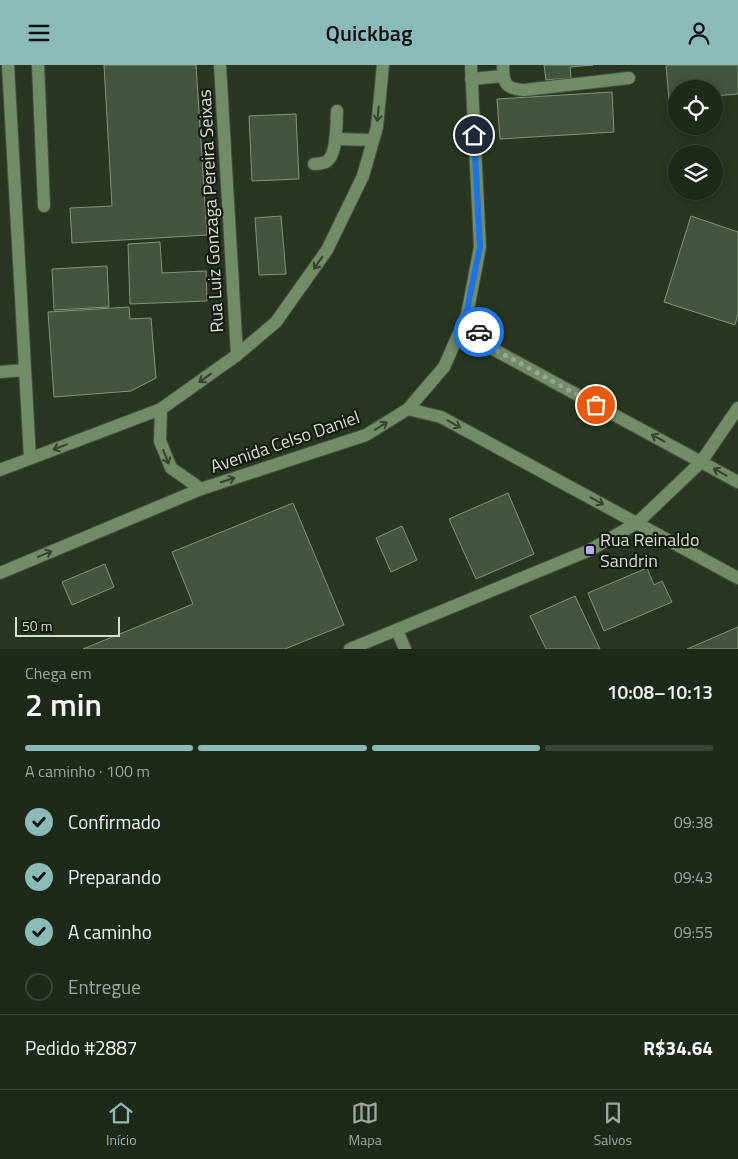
<!DOCTYPE html>
<html lang="pt">
<head>
<meta charset="utf-8">
<style>
  :root { --surface:#1f291a; --page:#273123; --text:#f1f3f6; --muted:#a1a6a2; --line:#3c4539; --accent:#8bbbb9 }
  body { margin:0; font-family:"Titillium Web",sans-serif; background:var(--page); color:var(--text); height:100vh; display:flex; flex-direction:column; font-size:19px; white-space:nowrap }
  * { box-sizing:border-box; margin:0 }
  p { font-size:16px; color:var(--muted) }
  .icon { flex:none; width:28px; height:28px; fill:none; stroke:currentColor; stroke-width:2; stroke-linecap:round; stroke-linejoin:round }
  .map { position:relative; height:584px; overflow:hidden }
  .drawer { display:flex; flex-direction:column; background:var(--surface); flex:1 }
  .drawer>* { flex:none }
  .fabs { position:absolute; left:668px; top:15px; display:grid; gap:10px }
  .fabs a { display:grid; place-items:center; width:55px; height:55px; border-radius:50%; background:var(--surface); box-shadow:0 2px 12px #0003,0 0 0 1px var(--line); font-size:25px }
  .scale { position:absolute; left:15px; bottom:12px; width:105px; box-sizing:border-box; padding-left:5px; border:2px solid #d5ded1; border-top:0; font-size:14px; line-height:18px; white-space:nowrap; color:#d5ded1; -webkit-text-stroke:4px #161c13; paint-order:stroke }
  .pin { position:absolute; display:grid; place-items:center; width:42px; height:42px; color:#fff; margin:-21px; border:2px solid #fff; border-radius:50%; box-shadow:0 1px 5px #0007 }
  .courier { position:absolute; display:grid; place-items:center; width:50px; height:50px; margin:-25px; border:4px solid #1a73e8; border-radius:50%; background:#fff; color:#222; box-shadow:0 1px 6px #0007 }
  .head em { font-style:normal; font-weight:600 }
  .head div { display:flex; flex-direction:column-reverse }
  .head { display:flex; align-items:center; justify-content:space-between; height:85px; padding:0 25px }
  h1 { font-size:32px; font-weight:600; line-height:38px }
  .bar { display:grid; grid-template-columns:repeat(4,1fr); gap:8px 5px; align-content:center; height:60px; padding:0 25px }
  .bar i { height:6px; border-radius:4px; background:var(--line) }
  .bar .on { background:var(--accent) }
  .bar p { grid-column:span 4 }
  .line { display:flex; align-items:center; gap:12px; padding:0 25px; border-top:1px solid var(--line) }
  .line div { flex:1 }
  ol { padding:0 25px; list-style:none }
  li { display:flex; align-items:center; gap:15px; height:55px }
  li p { margin-inline-start:auto }
  li .icon { padding:5px; border-radius:50%; background:var(--accent); color:#111; stroke-width:4 }
  li:last-child { color:var(--muted) }
  li i { width:28px; height:28px; border:2px solid var(--line); border-radius:50% }
  header { display:flex; justify-content:space-between; align-items:center; height:65px; padding:0 25px; background:var(--accent); color:#111; font-size:22px; font-weight:600 }
  .menu { display:flex; justify-content:space-around; align-items:center; height:70px; border-top:1px solid var(--line); background:var(--surface); font-size:14px; color:var(--muted) }
  .menu a { display:grid; justify-items:center; gap:2px }
  .menu .on { color:var(--accent) }
  .map>svg:first-child { display:block }
  .building { fill:#45543e; stroke:#83947c }
  .lines { fill:none; stroke-linecap:round; stroke-linejoin:round }
  .minor-casing { stroke:#45523e; stroke-width:14 }
  .minor { stroke:#728c67; stroke-width:12 }
  .oneway { stroke:#364330 }
  .done { stroke:#99a494; stroke-width:5; stroke-dasharray:0 9 }
  .route { stroke:#1a73e8; stroke-width:6 }
  .poi-dot { fill:#b6acf8; stroke:#161c13; stroke-width:2 }
  .labels { text-anchor:middle; stroke-width:4.5; stroke-linejoin:round; paint-order:stroke }
  .street-label { font-size:18px; fill:#d5ded1; stroke:#161c13 }
  .poi-label { font-size:18px; fill:#d5ded1; stroke:#161c13; text-anchor:start }
</style>
</head>
<body>
<header><svg class="icon" aria-label="menu" viewBox="0 0 24 24"><path d="M4 6h16M4 12h16M4 18h16"/></svg>Quickbag<svg class="icon" aria-label="person" viewBox="0 0 24 24"><circle cx="12" cy="8" r="4"/><path d="M4 21q1-7 8-7t8 7"/></svg></header>
<div class="map">
<svg width="738" height="584" viewBox="0 0 738 584">
  <rect width="100%" height="100%" fill="#293722"/>
  <!-- building -->
  <g class="building">
    <path d="M104,0H196L207,170L72,178L70,143L112,141Z"/>
    <path d="M544,0H593L570,2L571,13L546,15Z"/>
    <path d="M666,0H738V29L714,31V24H676V35H669Z"/>
    <path d="M612,27L614,67L500,74L497,34Z"/>
    <path d="M296,49L299,114L252,116L249,51Z"/>
    <path d="M281,151L286,209L259,210L255,153Z"/>
    <path d="M691,151L738,167V249L735,260L664,237Z"/>
    <path d="M160,177L162,208L206,206L207,236L130,239L128,179Z"/>
    <path d="M107,201L109,242L54,245L52,204Z"/>
    <path d="M129,242L130,254L151,253L156,313L131,326L54,332L48,247Z"/>
    <path d="M508,428L534,489L476,514L449,454Z"/>
    <path d="M293,438L344,560L285,584H83L193,539L172,487Z"/>
    <path d="M402,461L417,495L391,507L376,473Z"/>
    <path d="M105,499L114,522L72,540L62,517Z"/>
    <path d="M647,503L654,520L662,516L672,537L604,566L588,528Z"/>
    <path d="M575,531L600,584H546L530,551Z"/>
    <path d="M738,562V584H687Z"/>
  </g>
  <g class="lines">
    <defs>
      <g id="minor">
        <path d="M8,0L30,393"/>
        <path d="M38,0L44,141"/>
        <path d="M220,0L237,290"/>
        <path d="M503,0C503,18 505,24 524,25L629,13"/>
        <path d="M471,14L503,11"/>
        <path d="M336,74L373,75"/>
        <path d="M314,99C317,99 323,98 326,97C338,90 336,58 337,46"/>
        <path d="M467,250L491,283L738,417"/>
        <path d="M0,307L25,305"/>
        <path d="M161,344L160,376L171,403L201,424"/>
        <path d="M408,344L441,352L738,513"/>
        <path d="M0,405L161,344L237,290L276,257L327,185L363,111L377,62L383,0"/>
        <path d="M0,508L201,424L366,370L408,344L444,302L467,250L480,182L471,0"/>
        <path d="M397,565L405,584"/>
        <path d="M350,584L590,485L637,458L701,397L738,343"/>
      </g>
    </defs>
    <!-- minor casing -->
    <use href="#minor" class="minor-casing"/>
    <!-- minor -->
    <use href="#minor" class="minor"/>
  </g>
  <!-- one-way arrows -->
  <defs><path id="oneway-shaft" d="M-6 0H5M1.5-3L5.5 0L1.5 3" fill="none" stroke-width="1.6" stroke-linecap="round" stroke-linejoin="round" transform="scale(1.25)"/></defs>
  <g class="oneway">
    <use href="#oneway-shaft" transform="translate(378 49) rotate(95)"/>
    <use href="#oneway-shaft" transform="translate(318 198) rotate(125)"/>
    <use href="#oneway-shaft" transform="translate(205 313) rotate(144)"/>
    <use href="#oneway-shaft" transform="translate(454 359) rotate(29)"/>
    <use href="#oneway-shaft" transform="translate(381 361) rotate(-32)"/>
    <use href="#oneway-shaft" transform="translate(658 373) rotate(-152)"/>
    <use href="#oneway-shaft" transform="translate(60 382) rotate(159)"/>
    <use href="#oneway-shaft" transform="translate(166 392) rotate(68)"/>
    <use href="#oneway-shaft" transform="translate(720 407) rotate(-151)"/>
    <use href="#oneway-shaft" transform="translate(228 415) rotate(-18)"/>
    <use href="#oneway-shaft" transform="translate(597 436) rotate(29)"/>
    <use href="#oneway-shaft" transform="translate(45 489) rotate(-23)"/>
  </g>
  <g class="lines">
    <!-- done -->
    <path class="done" d="M479,267L492,283L596,340"/>
    <!-- route -->
    <path class="route" d="M474,70L480,182L466,250L479,267"/>
  </g>
  <!-- markers -->
  <rect class="poi-dot" x="585" y="480" width="10" height="10" rx="2.5"/>
  <g class="labels">
    <!-- street labels -->
    <g class="street-label">
      <text transform="translate(211 146) rotate(-93)" y="6">Rua Luiz Gonzaga Pereira Seixas</text>
      <text transform="translate(285 377) rotate(-19)" y="6">Avenida Celso Daniel</text>
    </g>
    <!-- poi labels -->
    <g class="poi-label">
      <text x="600" y="481">Rua Reinaldo<tspan x="600" dy="21">Sandrin</tspan></text>
    </g>
  </g>
</svg>
<div class="fabs">
<a><svg class="icon" aria-label="locate" viewBox="0 0 24 24"><circle cx="12" cy="12" r="6"/><path d="M12 2v4M12 18v4M2 12h4M18 12h4"/></svg></a>
<a><svg class="icon" aria-label="layers" viewBox="0 0 24 24"><path d="M12 4l9 5-9 5-9-5zM3 14l9 5 9-5"/></svg></a>
</div>
<div class="scale">50 m</div>
<div class="pin" style="left:596px;top:340px;background:#ea580c"><svg class="icon" aria-label="bag" viewBox="0 0 24 24"><path d="M5 8h14l-1 12H6zM9 8a3 3 0 0 1 6 0"/></svg></div>
<div class="pin" style="left:474px;top:70px;background:#1f2937"><svg class="icon" aria-label="home" viewBox="0 0 24 24"><path d="M3 11l9-7 9 7M6 9v11h12V9"/></svg></div>
<div class="courier" style="left:479px;top:267px"><svg class="icon" aria-label="car" viewBox="0 0 24 24"><path d="M5 17H2v-5l4-1 3-4h7l3 4 3 1v5h-3M9 17h6M6 11h13"/><circle cx="7" cy="17" r="2"/><circle cx="17" cy="17" r="2"/></svg></div>
</div>
<section class="drawer">
<div class="head"><div><h1>2 min</h1><p>Chega em</p></div><em>10:08–10:13</em></div>
<div class="bar"><i class="on"></i><i class="on"></i><i class="on"></i><i></i><p>A caminho · 100 m</p></div>
<ol>
<li><svg class="icon" aria-label="check" viewBox="0 0 24 24"><path d="M5 12l5 5 9-10"/></svg>Confirmado<p>09:38</p></li>
<li><svg class="icon" aria-label="check" viewBox="0 0 24 24"><path d="M5 12l5 5 9-10"/></svg>Preparando<p>09:43</p></li>
<li><svg class="icon" aria-label="check" viewBox="0 0 24 24"><path d="M5 12l5 5 9-10"/></svg>A caminho<p>09:55</p></li>
<li><i></i>Entregue</li>
</ol>
<div class="line" style="height:65px"><div>Pedido #2887</div><b>R$34.64</b></div>
</section>
<nav class="menu">
<a class="on"><svg class="icon" aria-label="home" viewBox="0 0 24 24"><path d="M3 11l9-7 9 7M6 9v11h12V9"/></svg>Início</a>
<a><svg class="icon" aria-label="map" viewBox="0 0 24 24"><path d="M3 6l6-2 6 2 6-2v14l-6 2-6-2-6 2zM9 4v14M15 6v14"/></svg>Mapa</a>
<a><svg class="icon" aria-label="saved" viewBox="0 0 24 24"><path d="M7 4h10v16l-5-4-5 4z"/></svg>Salvos</a>
</nav>
</body>
</html>
